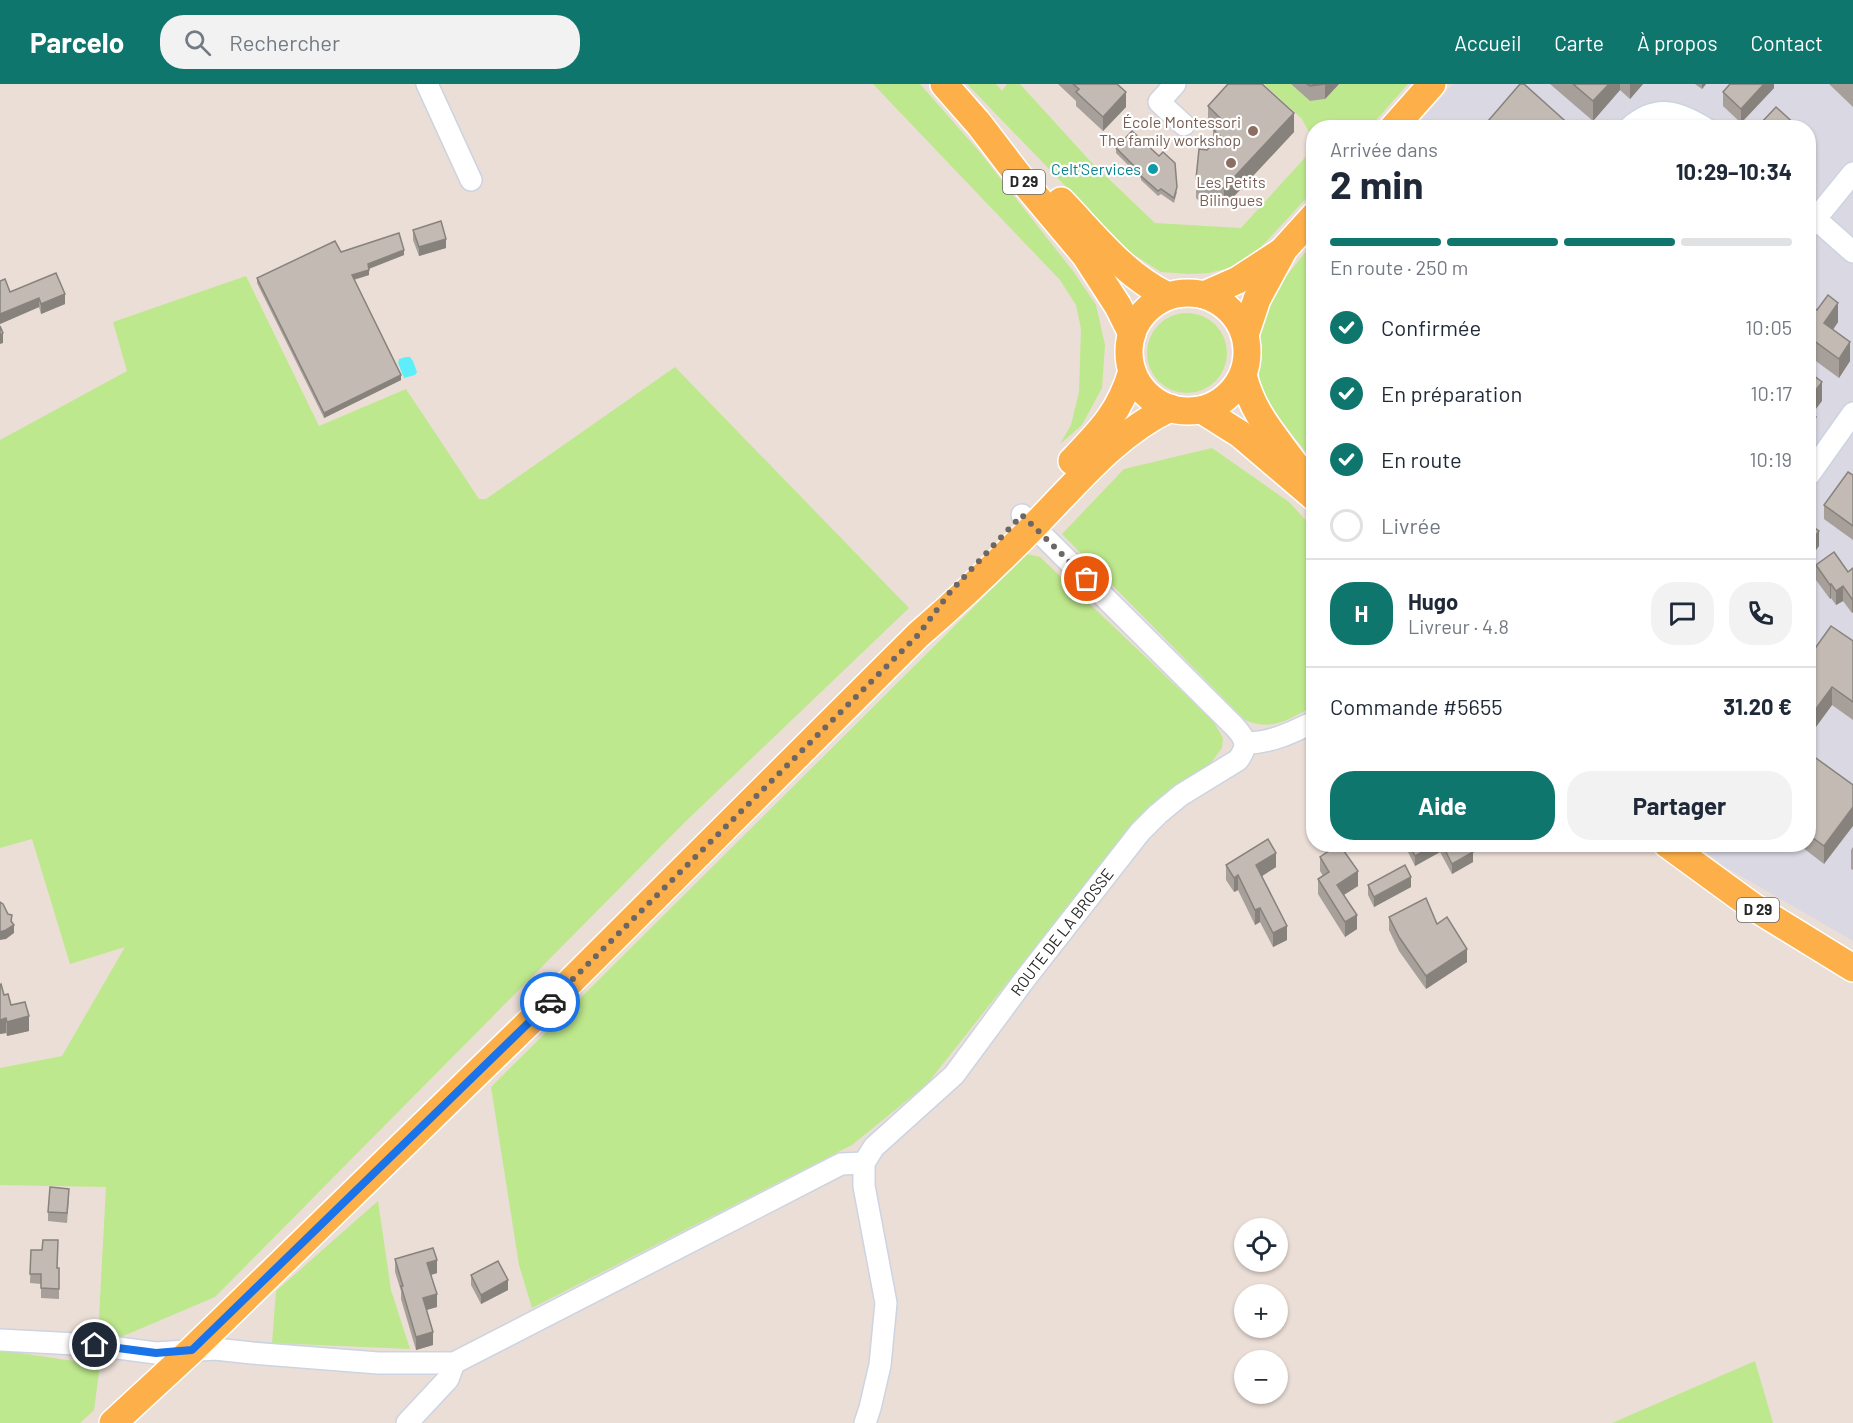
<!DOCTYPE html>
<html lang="fr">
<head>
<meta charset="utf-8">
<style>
  :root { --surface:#fff; --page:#f2f2f3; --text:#1f2937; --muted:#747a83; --line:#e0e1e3; --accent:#0f766e }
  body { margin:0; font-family:Barlow,sans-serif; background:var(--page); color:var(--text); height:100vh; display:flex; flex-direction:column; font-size:22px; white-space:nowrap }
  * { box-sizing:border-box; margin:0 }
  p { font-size:20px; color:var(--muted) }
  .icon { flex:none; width:33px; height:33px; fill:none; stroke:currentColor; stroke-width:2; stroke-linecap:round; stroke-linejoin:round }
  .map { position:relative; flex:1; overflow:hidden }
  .panel { position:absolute; left:1306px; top:36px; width:510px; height:732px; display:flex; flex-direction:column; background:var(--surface); border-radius:24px; box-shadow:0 2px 4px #0004 }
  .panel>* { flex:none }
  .buttons { position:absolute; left:1234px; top:1134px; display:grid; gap:12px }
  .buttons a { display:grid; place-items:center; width:54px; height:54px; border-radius:50%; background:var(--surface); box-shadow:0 2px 4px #0004; font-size:30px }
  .pin { position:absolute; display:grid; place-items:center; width:51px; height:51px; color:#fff; margin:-26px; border:3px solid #fff; border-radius:50%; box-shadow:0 2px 6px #0007 }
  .courier { position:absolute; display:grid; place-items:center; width:60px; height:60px; margin:-30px; border:4px solid #1a73e8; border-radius:50%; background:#fff; color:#222; box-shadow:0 2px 8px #0007 }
  .headline em { font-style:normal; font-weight:700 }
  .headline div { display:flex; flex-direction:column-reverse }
  .headline { display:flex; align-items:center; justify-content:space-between; height:102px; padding:0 24px }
  h1 { font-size:39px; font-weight:700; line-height:45px }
  .bar { display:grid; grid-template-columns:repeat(4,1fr); gap:9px 6px; align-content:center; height:72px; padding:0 24px }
  .bar i { height:8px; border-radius:4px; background:var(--line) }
  .bar .current { background:var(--accent) }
  .bar p { grid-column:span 4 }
  .line { display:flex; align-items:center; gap:15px; padding:0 24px; border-top:2px solid var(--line) }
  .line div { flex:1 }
  .round { display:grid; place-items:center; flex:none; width:63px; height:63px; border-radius:24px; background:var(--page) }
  ol { padding:0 24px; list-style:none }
  li { display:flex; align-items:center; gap:18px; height:66px }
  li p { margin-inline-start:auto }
  li .icon { padding:6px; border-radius:50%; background:var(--accent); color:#fff; stroke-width:4 }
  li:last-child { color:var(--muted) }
  li i { width:33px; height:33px; border:3px solid var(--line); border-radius:50% }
  .button { display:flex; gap:12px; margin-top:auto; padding:12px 24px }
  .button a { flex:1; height:69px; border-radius:24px; background:var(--accent); color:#fff; font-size:24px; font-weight:700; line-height:69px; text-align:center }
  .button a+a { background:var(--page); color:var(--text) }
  header { display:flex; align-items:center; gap:36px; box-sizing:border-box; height:84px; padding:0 30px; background:var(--accent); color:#fff }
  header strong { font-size:28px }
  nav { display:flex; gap:33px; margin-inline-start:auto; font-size:21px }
  .search { width:420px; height:54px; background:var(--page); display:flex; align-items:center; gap:15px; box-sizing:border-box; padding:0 21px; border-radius:24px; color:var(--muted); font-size:22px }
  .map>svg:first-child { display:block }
  .industrial { fill:#d9d8e3 }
  .green { fill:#bee88d }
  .water { fill:#5eeef9 }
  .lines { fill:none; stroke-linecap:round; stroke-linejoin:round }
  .minor-casing { stroke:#ccd4e2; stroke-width:24 }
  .major-casing { stroke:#fff; stroke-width:30 }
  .minor { stroke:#fff; stroke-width:21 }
  .major { stroke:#fdb04a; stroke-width:27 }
  .wall { fill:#a7a09a }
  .shaded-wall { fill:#88827d }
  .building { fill:#c2bab3; stroke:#88827d; stroke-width:1.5 }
  .done { stroke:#6c6764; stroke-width:6; stroke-dasharray:0 10.8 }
  .route { stroke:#1a73e8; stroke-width:8 }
  .education-dot { fill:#8d6e63; stroke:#fff; stroke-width:2 }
  .culture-dot { fill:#0f9aa8; stroke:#fff; stroke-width:2 }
  .labels { text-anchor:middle; stroke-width:4.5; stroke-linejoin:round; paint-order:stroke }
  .shield { fill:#fff; stroke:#686868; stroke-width:1.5 }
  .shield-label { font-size:15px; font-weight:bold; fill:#272727 }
  .education-label { font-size:16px; fill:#785e54; stroke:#fff; text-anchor:end }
  .culture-label { font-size:16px; fill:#0d838f; stroke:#fff; text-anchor:end }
  .street-label { font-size:16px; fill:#272727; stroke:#fff }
</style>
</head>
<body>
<header>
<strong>Parcelo</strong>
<div class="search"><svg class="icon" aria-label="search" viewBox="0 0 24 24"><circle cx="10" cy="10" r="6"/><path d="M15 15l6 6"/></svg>Rechercher</div>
<nav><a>Accueil</a><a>Carte</a><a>À propos</a><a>Contact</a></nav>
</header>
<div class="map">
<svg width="1853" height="1339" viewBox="0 0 1853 1339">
  <rect width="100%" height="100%" fill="#ebded6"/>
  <!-- industrial -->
  <path class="industrial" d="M1453,0H1853V857L1722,781L1698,761L1809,760V44H1414Z"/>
  <!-- green -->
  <g class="green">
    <path d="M873,0H920L978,66L1073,187L1096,221L1105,261L1102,304L1082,341L1060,360L1071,341L1079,308L1081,245L1076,221L1060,196Z"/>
    <path d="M967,0H996L1002,7L1007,0H1020L1091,78L1155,139L1241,144L1311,67L1312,54L1302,35L1264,0H1291L1310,17L1325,15L1339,0H1408L1370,43L1314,44V106L1261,163L1234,183L1209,189L1189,190L1161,188L1128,167Z"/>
    <path d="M1314,157V378C1298,357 1259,314 1259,288L1260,242L1274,208Z"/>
    <path d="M246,192L319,342L406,305L479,415H486L675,283L909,524L685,738L215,1213L121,1253L98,1252L106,1103L0,1101V984L62,972L125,863L70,880L32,755L0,764V356L127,287L113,238Z"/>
    <circle cx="1187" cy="269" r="40"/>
    <path d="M1212,364L1289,418L1314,445V622C1288,635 1274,648 1245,636L1062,450L1124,385Z"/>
    <path d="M1027,470L1040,473L1213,637L1223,654L1222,664L1207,684L1135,737L927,1000L852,1061L532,1224L519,1181L491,1003Z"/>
    <path d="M378,1117L391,1206L410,1265L272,1259L276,1207Z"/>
    <path d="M0,1266L100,1281L94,1326L80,1339H0Z"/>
    <path d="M1755,1277L1773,1339H1612Z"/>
  </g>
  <!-- water -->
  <path class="water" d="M406,273H410L413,277L417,288L415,291L404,294L398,279L399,275Z"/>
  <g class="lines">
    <defs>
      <g id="minor">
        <path d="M427,0L471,96"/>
        <path d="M1175,0L1159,18L1184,41"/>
        <path d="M1629,44C1656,20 1678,27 1705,44"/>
        <path d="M1809,129L1853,168"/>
        <path d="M1809,143L1853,89"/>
        <path d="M1809,391L1853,329"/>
        <path d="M1245,659C1271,659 1291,649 1314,638"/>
        <path d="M0,1256L95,1261L156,1269L215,1265L252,1269L378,1279H454L841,1080L864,1079"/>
        <path d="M407,1339L448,1295L454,1279"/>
        <path id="s1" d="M865,1339L870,1324L880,1281L886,1219L864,1102V1079L874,1063L954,991L1025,895L1140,748L1158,730L1181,711L1238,676C1249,661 1246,655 1234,642L1022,431"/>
      </g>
      <g id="major">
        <path d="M944,0L979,40L1018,91L1085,171L1118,222L1132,250"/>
        <path d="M1393,44L1432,0"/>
        <path d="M1061,117C1094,151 1124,191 1168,212"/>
        <circle cx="1188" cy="268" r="59"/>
        <path d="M1204,211L1238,196L1281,168"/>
        <path d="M1245,251L1257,215L1284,165L1314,132"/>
        <path d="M1243,291C1253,330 1273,350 1296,382"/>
        <path d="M1202,326L1240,350L1314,413"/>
        <path d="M1072,377C1101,347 1120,328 1132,287"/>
        <path d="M1667,760L1752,822L1853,884"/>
        <path d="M113,1339L192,1266L544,924L918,551C960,515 1000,477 1038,438C1079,396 1116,350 1170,324"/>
      </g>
    </defs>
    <!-- minor casing -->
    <use href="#minor" class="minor-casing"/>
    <!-- major casing -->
    <use href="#major" class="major-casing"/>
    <!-- minor -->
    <use href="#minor" class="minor"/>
    <!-- major -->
    <use href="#major" class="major"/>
  </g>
  <!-- wall -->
  <g class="wall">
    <path d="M1058,0H1117L1126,23L1103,47L1076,22V17Z"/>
    <path d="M1291,0H1339L1325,15L1310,17Z"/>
    <path d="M1550,0H1643L1630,15L1620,6L1593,37Z"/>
    <path d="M1695,0H1706L1702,5Z"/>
    <path d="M1774,0V4L1741,39L1723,22V8Z"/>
    <path d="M1829,0H1853V23Z"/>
    <path d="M1208,22L1294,48L1224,123L1201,119L1196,114V95L1207,66L1213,60V46L1208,41Z"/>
    <path d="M1116,64L1177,108L1174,119L1161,110L1158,112L1141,96V94L1116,69Z"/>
    <path d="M413,146L446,164L419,172L413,156Z"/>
    <path d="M341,168L404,171L369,185V191L354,196L401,296L324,334L257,199V194Z"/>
    <path d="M0,197L10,208L65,220L41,230L39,223L0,240Z"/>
    <path d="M1809,220L1817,226L1838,238L1833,246L1850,277L1839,294L1809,272Z"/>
    <path d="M1853,391V456L1824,435V421Z"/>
    <path d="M1816,481L1848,488L1853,484V528L1852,529L1843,517L1836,521L1831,514L1830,515L1816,496Z"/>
    <path d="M1853,557V636L1832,621L1810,651L1809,650V569L1811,570Z"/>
    <path d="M1809,669L1853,701L1824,780L1798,760H1809Z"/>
    <path d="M1404,760H1469L1473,778L1452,790L1440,768L1415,782Z"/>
    <path d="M1853,763V786L1851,785V766Z"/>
    <path d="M1320,773L1358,802L1344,811L1357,845L1345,853L1318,810V795L1323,792L1320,787Z"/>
    <path d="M1226,781L1276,783L1262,792L1287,856L1273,863L1260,838L1255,841L1238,806L1234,808L1226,796Z"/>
    <path d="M1368,801L1411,803L1374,823L1368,811Z"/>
    <path d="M1389,833L1437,840L1467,878L1426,905L1399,867L1389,846Z"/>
    <path d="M0,901L4,911L29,947L7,952L6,949L0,950Z"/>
    <path d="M69,1115L67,1139L48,1137V1128Z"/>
    <path d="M31,1166L57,1184H59V1215L41,1214V1200L30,1199Z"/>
    <path d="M395,1175L437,1189L431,1191L437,1223L426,1226L433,1261L416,1266L401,1215V1207L395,1188Z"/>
    <path d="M471,1191L508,1206L481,1220L471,1201Z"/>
  </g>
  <!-- shaded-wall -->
  <g class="shaded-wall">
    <path d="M1325,0H1339L1325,15Z"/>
    <path d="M1609,0H1620V6L1593,37V17Z"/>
    <path d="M1630,0H1643L1630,15Z"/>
    <path d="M1702,0H1706L1702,5Z"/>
    <path d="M1764,0H1774V4L1741,39V25Z"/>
    <path d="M1126,8V23L1103,47V33Z"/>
    <path d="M1294,29V48L1224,123V104Z"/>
    <path d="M446,155V164L419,172V163Z"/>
    <path d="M404,166V171L368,185V180Z"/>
    <path d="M369,186V191L352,196V191Z"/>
    <path d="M65,210V220L41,230V220Z"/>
    <path d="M39,214V223L0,240V230Z"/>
    <path d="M1838,219V238L1824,258V239Z"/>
    <path d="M3,249V259L0,260V251Z"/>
    <path d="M1850,258V277L1839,294V275Z"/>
    <path d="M401,291V296L324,334V329Z"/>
    <path d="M1822,298V317L1809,334V315Z"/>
    <path d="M1816,333V343L1809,352V343Z"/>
    <path d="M1819,447V462L1809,476V461Z"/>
    <path d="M1831,500V514L1830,515V501Z"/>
    <path d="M1843,502V517L1836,521V507Z"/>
    <path d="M1853,514V528L1852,529V515Z"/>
    <path d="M1832,603V621L1810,651V633Z"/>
    <path d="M1853,723V742L1824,780V762Z"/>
    <path d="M1436,760H1440V768L1415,782V772Z"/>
    <path d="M1473,768V778L1452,790V780Z"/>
    <path d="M1276,769V783L1256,796V781Z"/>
    <path d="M1358,787V802L1337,815V801Z"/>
    <path d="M1238,791V806L1234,808V794Z"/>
    <path d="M1411,793V803L1374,823V813Z"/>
    <path d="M1260,824V838L1255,841V826Z"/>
    <path d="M12,831V839L14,841V849L6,855L0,856V848L11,837Z"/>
    <path d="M1357,831V845L1345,853V838Z"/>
    <path d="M1287,842V856L1273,863V849Z"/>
    <path d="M1467,865V878L1426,905V892Z"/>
    <path d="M29,932V947L7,952V938Z"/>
    <path d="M6,934V949L0,950V936Z"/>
    <path d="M437,1176V1189L427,1192V1179Z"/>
    <path d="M508,1196V1206L481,1220V1211Z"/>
    <path d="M437,1210V1223L423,1227V1214Z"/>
    <path d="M433,1248V1261L416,1266V1253Z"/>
  </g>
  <!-- building -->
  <g class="building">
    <path d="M1073,0H1117L1126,8L1103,33L1076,8L1079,5Z"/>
    <path d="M1228,0H1262L1294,29L1224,104L1201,100L1196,95L1199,65L1207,66L1220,52L1213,45L1222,36L1208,22Z"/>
    <path d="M1307,0H1325L1310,2Z"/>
    <path d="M1520,0H1524L1573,44H1482Z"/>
    <path d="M1573,0H1609L1593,17Z"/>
    <path d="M1730,0H1764L1741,25L1723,8Z"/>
    <path d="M1776,23L1799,44H1766L1761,39Z"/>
    <path d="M1132,47L1159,72L1163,68L1175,79L1177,103L1174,114L1161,105L1158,107L1141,92L1142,90L1116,64Z"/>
    <path d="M441,137L446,155L419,163L413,146Z"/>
    <path d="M399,149L404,166L368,180L369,186L352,191L401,291L324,329L257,194L335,157L341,168Z"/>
    <path d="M56,189L65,210L41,220L39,214L0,230V197L5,195L10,208Z"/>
    <path d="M1828,211L1838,219L1824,239L1850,258L1839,275L1809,253V220L1817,226Z"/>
    <path d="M0,242L3,249L0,251Z"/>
    <path d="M1809,288L1822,298L1809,315Z"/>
    <path d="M1809,328L1816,333L1809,343Z"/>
    <path d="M1848,388L1853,391V442L1824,421Z"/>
    <path d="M1809,440L1819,447L1809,461Z"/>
    <path d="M1834,468L1848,488L1853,484V514L1852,515L1843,502L1836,507L1831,500L1830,501L1816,481Z"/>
    <path d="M1831,542L1853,557V618L1832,603L1810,633L1809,632V569L1811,570Z"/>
    <path d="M1809,669L1853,701V723L1824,762L1809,751Z"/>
    <path d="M1268,755L1276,769L1256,781L1287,842L1273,849L1260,824L1255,826L1238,791L1234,794L1226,781Z"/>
    <path d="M1339,760L1358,787L1337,801L1357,831L1345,838L1318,795L1329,788L1320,773Z"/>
    <path d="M1409,760H1436L1415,772Z"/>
    <path d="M1442,760H1469L1473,768L1452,780Z"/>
    <path d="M1405,781L1411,793L1374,813L1368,801Z"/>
    <path d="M1426,814L1437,840L1447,833L1467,865L1426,892L1399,853L1389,833Z"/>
    <path d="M0,818L3,820L8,830L12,831L11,837L14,841L6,846L0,848Z"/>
    <path d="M1,900L4,911L8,910L11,921L25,918L29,932L7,938L6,934L0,936V901Z"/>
    <path d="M50,1103L69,1105L67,1129L48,1128Z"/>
    <path d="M43,1156H58L57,1184H59V1205L41,1204V1190H30L31,1166H42Z"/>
    <path d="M433,1164L437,1176L427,1179L437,1210L423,1214L433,1248L416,1253L401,1202H403L395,1175Z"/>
    <path d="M498,1177L508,1196L481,1211L471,1191Z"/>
  </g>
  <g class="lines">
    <!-- done -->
    <path class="done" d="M550,918L918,551L951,507L1022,431L1087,495"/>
    <!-- route -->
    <path class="route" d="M95,1261L156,1269L192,1266L550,918"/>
  </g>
  <!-- markers -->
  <g class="education-dot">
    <circle cx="1253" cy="47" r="6"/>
    <circle cx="1231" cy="79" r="6"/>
  </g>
  <circle class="culture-dot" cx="1153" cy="85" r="6"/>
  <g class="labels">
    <!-- shield labels -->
    <g class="shield">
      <rect x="1003" y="86" width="42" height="24" rx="4.5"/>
      <rect x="1737" y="814" width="42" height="24" rx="4.5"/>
    </g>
    <g class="shield-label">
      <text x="1024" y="103">D 29</text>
      <text x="1758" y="831">D 29</text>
    </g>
    <!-- education labels -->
    <g class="education-label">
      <text x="1241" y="44">École Montessori<tspan x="1241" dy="18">The family workshop</tspan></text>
      <text x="1231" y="104" text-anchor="middle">Les Petits<tspan x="1231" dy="18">Bilingues</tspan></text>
    </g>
    <!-- culture labels -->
    <g class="culture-label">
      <text x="1141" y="91">Celt'Services</text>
    </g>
    <!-- street labels -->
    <g class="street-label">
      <text dy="6" stroke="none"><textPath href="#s1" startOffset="570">ROUTE DE LA BROSSE</textPath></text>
    </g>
  </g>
</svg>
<div class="buttons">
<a><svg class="icon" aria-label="locate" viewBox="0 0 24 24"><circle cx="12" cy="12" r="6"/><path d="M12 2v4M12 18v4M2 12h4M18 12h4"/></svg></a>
<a>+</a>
<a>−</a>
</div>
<div class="pin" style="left:1087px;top:495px;background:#ea580c"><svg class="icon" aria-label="bag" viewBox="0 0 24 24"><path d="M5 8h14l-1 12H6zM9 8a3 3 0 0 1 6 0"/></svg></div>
<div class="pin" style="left:95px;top:1261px;background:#1f2937"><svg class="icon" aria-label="home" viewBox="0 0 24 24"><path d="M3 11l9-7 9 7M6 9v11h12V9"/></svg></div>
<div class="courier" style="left:550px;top:918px"><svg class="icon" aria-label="car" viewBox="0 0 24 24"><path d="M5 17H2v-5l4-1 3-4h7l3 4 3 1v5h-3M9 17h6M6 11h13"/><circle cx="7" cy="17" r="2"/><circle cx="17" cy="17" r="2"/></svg></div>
<section class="panel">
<div class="headline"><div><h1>2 min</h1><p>Arrivée dans</p></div><em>10:29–10:34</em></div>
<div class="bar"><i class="current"></i><i class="current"></i><i class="current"></i><i></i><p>En route · 250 m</p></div>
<ol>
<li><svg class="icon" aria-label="check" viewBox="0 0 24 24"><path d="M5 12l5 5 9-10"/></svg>Confirmée<p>10:05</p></li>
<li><svg class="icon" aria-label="check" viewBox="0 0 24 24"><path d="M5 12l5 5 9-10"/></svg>En préparation<p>10:17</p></li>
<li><svg class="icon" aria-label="check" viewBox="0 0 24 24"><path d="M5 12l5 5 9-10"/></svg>En route<p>10:19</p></li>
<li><i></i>Livrée</li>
</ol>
<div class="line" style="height:108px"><b class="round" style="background:var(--accent);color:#fff">H</b><div><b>Hugo</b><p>Livreur · 4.8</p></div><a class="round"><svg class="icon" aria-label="chat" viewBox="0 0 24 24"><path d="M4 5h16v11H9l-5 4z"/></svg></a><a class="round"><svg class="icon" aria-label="phone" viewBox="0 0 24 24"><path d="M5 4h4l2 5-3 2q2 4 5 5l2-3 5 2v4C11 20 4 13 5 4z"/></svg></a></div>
<div class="line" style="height:78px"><div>Commande #5655</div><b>31.20 €</b></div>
<div class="button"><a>Aide</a><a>Partager</a></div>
</section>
</div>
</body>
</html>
